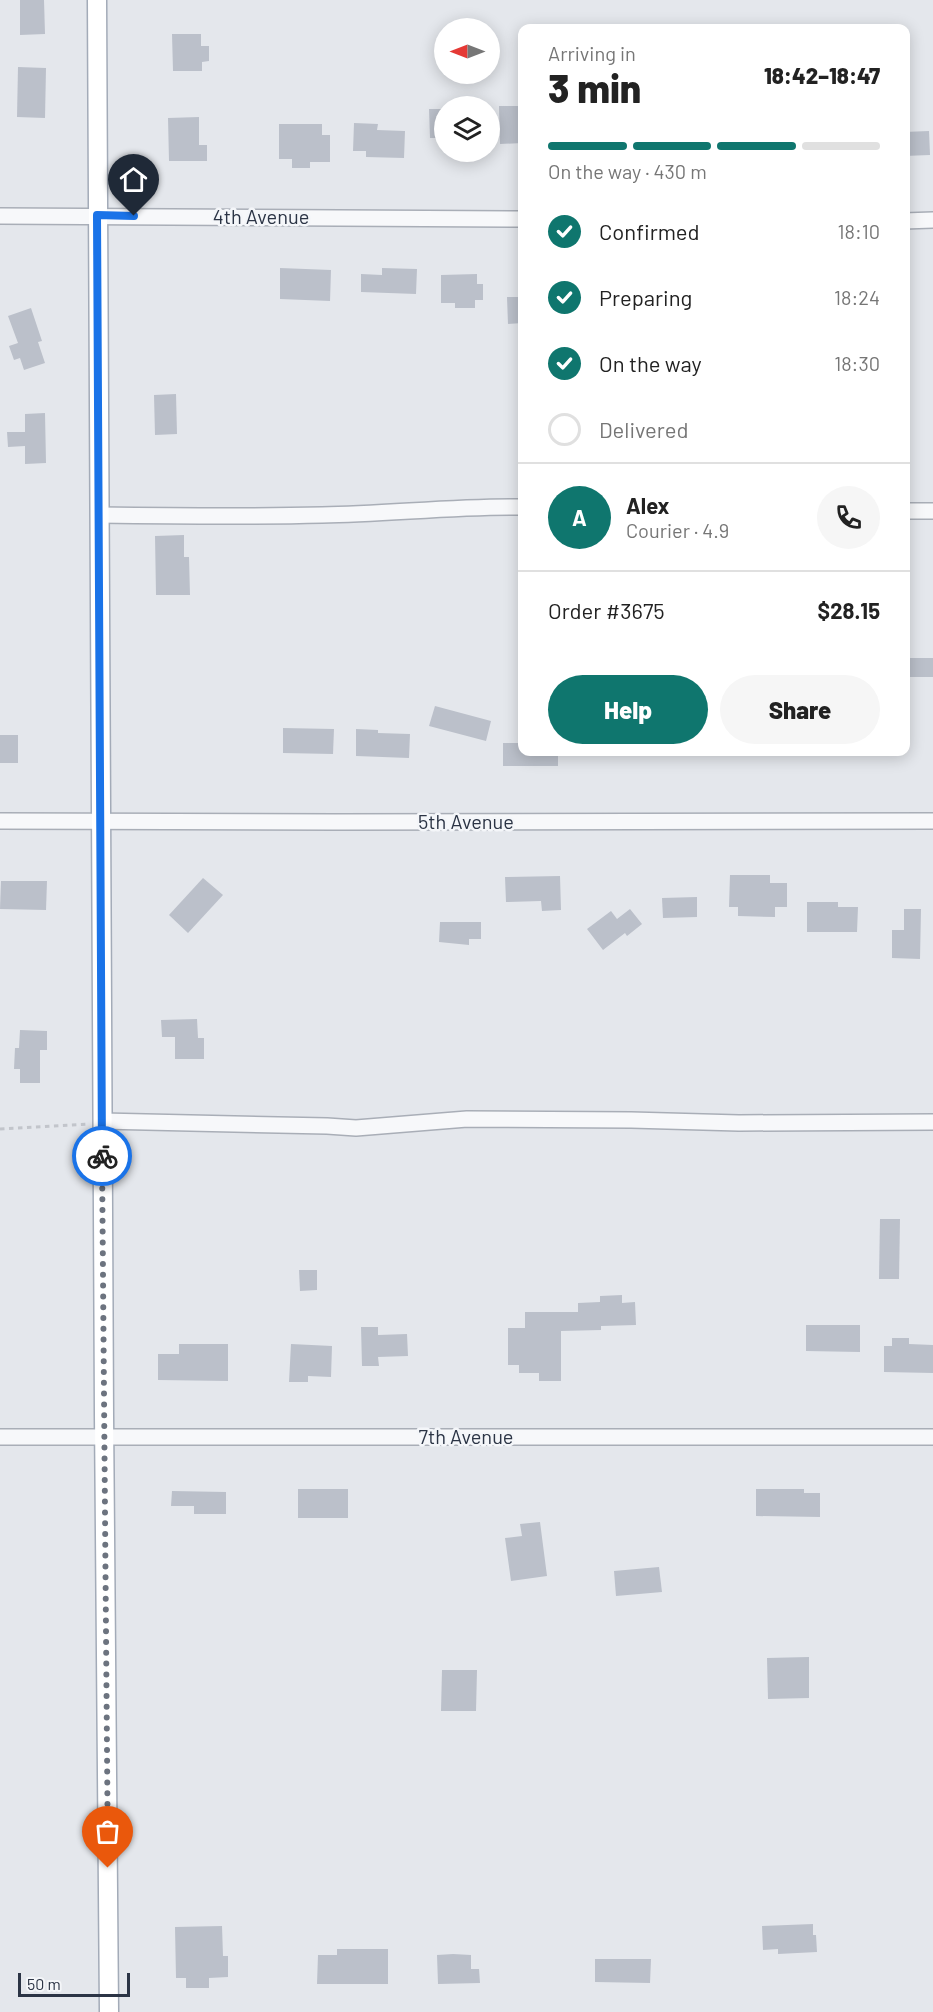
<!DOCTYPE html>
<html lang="en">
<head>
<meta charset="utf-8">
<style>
  :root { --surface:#fff; --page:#f6f6f6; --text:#222; --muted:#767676; --line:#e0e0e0; --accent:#0f766e }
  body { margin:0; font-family:Barlow,sans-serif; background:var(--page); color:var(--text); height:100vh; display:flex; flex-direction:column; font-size:22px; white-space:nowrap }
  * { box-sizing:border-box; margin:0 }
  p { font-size:20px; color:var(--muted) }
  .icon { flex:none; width:33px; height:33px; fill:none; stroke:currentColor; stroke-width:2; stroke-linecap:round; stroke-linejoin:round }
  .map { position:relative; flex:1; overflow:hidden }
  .panel { position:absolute; left:518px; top:24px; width:392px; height:732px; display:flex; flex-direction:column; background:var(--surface); border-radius:12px; box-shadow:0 3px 15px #0003 }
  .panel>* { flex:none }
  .needle { width:39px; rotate:270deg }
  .buttons { position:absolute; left:434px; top:18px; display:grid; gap:12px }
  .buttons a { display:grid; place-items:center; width:66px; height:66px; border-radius:50%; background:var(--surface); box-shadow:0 3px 15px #0003; font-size:30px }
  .scale { position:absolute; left:18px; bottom:15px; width:112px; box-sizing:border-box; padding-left:6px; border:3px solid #2b3445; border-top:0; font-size:16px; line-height:21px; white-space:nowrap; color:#2b3445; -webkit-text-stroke:4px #f4f6f9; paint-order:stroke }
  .pin { position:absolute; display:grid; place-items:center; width:51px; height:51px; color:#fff; margin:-62px -26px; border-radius:50% 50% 50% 0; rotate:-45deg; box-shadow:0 0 6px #0007 }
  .pin .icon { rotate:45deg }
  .courier { position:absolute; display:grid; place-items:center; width:60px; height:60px; margin:-30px; border:4px solid #1a73e8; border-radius:50%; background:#fff; color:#222; box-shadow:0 2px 8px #0007 }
  .headline em { font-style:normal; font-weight:800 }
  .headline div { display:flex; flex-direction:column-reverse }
  .headline { display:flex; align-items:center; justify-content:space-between; height:102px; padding:0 30px }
  h1 { font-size:39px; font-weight:800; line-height:45px }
  .bar { display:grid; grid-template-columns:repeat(4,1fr); gap:9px 6px; align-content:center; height:72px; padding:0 30px }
  .bar i { height:8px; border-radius:4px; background:var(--line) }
  .bar .on { background:var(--accent) }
  .bar p { grid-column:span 4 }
  .line { display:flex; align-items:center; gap:15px; padding:0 30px; border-top:2px solid var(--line) }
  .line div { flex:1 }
  .round { display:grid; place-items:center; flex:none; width:63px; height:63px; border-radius:32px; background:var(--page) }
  ol { padding:0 30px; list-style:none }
  li { display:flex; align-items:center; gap:18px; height:66px }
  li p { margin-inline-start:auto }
  li .icon { padding:6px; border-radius:50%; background:var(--accent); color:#fff; stroke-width:4 }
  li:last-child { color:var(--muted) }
  li i { width:33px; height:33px; border:3px solid var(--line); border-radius:50% }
  .cta { display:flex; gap:12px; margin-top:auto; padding:12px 30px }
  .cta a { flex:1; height:69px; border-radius:36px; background:var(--accent); color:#fff; font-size:24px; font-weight:800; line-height:69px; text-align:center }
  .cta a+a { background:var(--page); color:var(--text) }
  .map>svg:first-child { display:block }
  .building { fill:#bbc0ca }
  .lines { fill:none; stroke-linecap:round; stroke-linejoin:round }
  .minor-casing { stroke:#a9aeb7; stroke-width:18 }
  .major-casing { stroke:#a3abb8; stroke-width:21 }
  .path { stroke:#c2c5cb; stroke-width:3; stroke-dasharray:4.5 4.5; stroke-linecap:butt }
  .minor { stroke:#f7f8fa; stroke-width:15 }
  .major { stroke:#fff; stroke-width:18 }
  .done { stroke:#6c737f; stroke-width:6; stroke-dasharray:0 10.8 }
  .route { stroke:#1a73e8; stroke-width:8 }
  .labels { text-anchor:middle; stroke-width:5; stroke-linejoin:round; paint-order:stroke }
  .street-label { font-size:20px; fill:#2b3445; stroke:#f4f6f9 }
</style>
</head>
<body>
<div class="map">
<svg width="933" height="2012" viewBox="0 0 933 2012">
  <rect width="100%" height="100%" fill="#e4e7ec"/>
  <!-- building -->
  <g class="building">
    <path d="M20,0H44L45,34L20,35Z"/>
    <path d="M172,34H201V46H209V61L202,62V71H173Z"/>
    <path d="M18,67L46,68L45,118L17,117Z"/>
    <path d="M499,106H522V143L500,144Z"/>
    <path d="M429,109H444V138H430Z"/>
    <path d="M199,117V145H207V161H169L168,118Z"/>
    <path d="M354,123L378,124L377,130L405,131L404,158L366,157V151H353Z"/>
    <path d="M279,124H322V135H330V162H310V168H292V159H279Z"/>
    <path d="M929,131L930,155L904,156V132Z"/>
    <path d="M280,268L331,270L330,301L280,299Z"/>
    <path d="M382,268L417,269L416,294L361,292V274L382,275Z"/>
    <path d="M477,274V284H483V300H475V308H455V303H441V275Z"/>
    <path d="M507,297H522V323L508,324Z"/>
    <path d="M31,308L42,341L38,342L45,363L24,370L20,358L14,360L9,346L18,343L8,316Z"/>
    <path d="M176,394L177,434L155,435L154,395Z"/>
    <path d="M45,413L46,463L25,464V446L8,447L7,432H25V414Z"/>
    <path d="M184,535V557H189L190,595H156L155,536Z"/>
    <rect x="904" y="658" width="29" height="19"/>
    <path d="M435,706L491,721L486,741L429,726Z"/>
    <path d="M283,728L334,729L333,754L283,753Z"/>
    <path d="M356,729L378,730V733L410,734L409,758L356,756Z"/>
    <rect x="0" y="735" width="18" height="28"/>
    <path d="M503,743H522V752H558V766H503Z"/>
    <path d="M730,875H770V883H787V907H775V917L738,916V907H729Z"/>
    <path d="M560,876L561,910L542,911L541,901L506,902L505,877Z"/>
    <path d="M203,878L223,895L188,933L169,915Z"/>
    <path d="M1,881H47L46,910L0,909Z"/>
    <path d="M697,897V917L663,918L662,898Z"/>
    <path d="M807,902H838V907H858L857,932H807Z"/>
    <path d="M630,909L642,924L627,936L625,933L603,950L587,929L611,911L617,919Z"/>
    <path d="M904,909H921L920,959L892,958V930H904Z"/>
    <path d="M440,922H481V939H469V945L439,942Z"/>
    <path d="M197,1019L198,1038H204V1059H175V1037H162L161,1020Z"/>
    <path d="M20,1030L47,1031V1050H40V1083H20V1069H14L15,1048H19Z"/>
    <path d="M880,1219H900L899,1279H879Z"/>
    <path d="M299,1270H317V1290L300,1291Z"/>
    <path d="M622,1295V1303L635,1302L636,1325L601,1326V1330L561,1331V1381H539V1373H519V1365H508V1328H525V1312H578V1303L600,1302V1296Z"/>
    <path d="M806,1325H860V1352L806,1351Z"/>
    <path d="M361,1327H378V1335L407,1334L408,1356L378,1357L379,1366H362Z"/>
    <path d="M892,1338H909V1344L933,1345V1373L884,1372V1346H892Z"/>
    <path d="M179,1344H228V1381L158,1380V1354H179Z"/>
    <path d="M291,1344L332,1346L331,1377L308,1376V1382H289Z"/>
    <rect x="298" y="1489" width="50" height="29"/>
    <path d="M756,1489H804V1493H820V1517L756,1516Z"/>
    <path d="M172,1491L226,1492V1514H194V1506H171Z"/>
    <path d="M540,1522L547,1576L511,1581L505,1538L522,1536L520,1524Z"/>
    <path d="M659,1567L662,1592L616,1596L614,1571Z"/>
    <path d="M809,1657V1698L768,1699L767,1658Z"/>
    <path d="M442,1670H477L476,1711H441Z"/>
    <path d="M813,1924V1935H816L817,1952L778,1954V1949L763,1950L762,1926Z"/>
    <path d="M222,1926L223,1956H228V1977L209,1978V1988H186V1978H176L175,1927Z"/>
    <path d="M337,1949H388V1984H317L318,1955H337Z"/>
    <path d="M453,1954L471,1955V1969H479L480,1983L438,1984L437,1955Z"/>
    <path d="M595,1959H651L650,1983L595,1982Z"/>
  </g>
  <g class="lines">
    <defs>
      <g id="minor">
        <path d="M0,216L522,219"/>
        <path d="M904,221L933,220"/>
        <path d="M904,511H933"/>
        <path d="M99,515C173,516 248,517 322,515C389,514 455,506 522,507"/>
        <path d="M0,821L335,822L933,821"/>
        <path d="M102,1121L327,1126L356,1128L467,1119L631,1120L739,1123L933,1122"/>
        <path d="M0,1437H933"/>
      </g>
      <path id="major" d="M97,0L104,1415L109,2012"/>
    </defs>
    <!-- minor casing -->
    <use href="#minor" class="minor-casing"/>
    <!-- major casing -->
    <use href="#major" class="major-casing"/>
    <!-- path -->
    <path class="path" d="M0,1129L88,1124"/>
    <!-- minor -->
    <use href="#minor" class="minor"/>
    <!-- major -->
    <use href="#major" class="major"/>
  </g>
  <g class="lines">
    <!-- done -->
    <path class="done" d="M102,1156L108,1868"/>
    <!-- route -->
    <path class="route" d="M102,1156L97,215L134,216"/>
  </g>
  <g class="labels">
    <!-- street labels -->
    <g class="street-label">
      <text x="261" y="224">4th Avenue</text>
      <text x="466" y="829">5th Avenue</text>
      <text x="466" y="1444">7th Avenue</text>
    </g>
  </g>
</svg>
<div class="buttons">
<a><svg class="needle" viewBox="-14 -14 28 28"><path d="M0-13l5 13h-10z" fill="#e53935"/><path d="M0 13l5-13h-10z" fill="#767676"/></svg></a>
<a><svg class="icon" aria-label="layers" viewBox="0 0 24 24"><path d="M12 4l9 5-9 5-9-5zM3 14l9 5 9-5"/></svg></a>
</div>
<div class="scale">50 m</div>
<div class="pin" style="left:108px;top:1868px;background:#ea580c"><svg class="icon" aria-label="bag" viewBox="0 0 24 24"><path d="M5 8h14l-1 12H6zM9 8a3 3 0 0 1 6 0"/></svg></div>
<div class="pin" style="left:134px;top:216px;background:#1f2937"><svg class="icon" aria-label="home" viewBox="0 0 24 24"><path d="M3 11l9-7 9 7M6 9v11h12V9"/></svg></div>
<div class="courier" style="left:102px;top:1156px"><svg class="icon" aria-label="bike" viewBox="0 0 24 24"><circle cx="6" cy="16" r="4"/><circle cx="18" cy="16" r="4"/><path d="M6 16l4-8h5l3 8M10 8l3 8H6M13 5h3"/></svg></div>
<section class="panel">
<div class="headline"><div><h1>3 min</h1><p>Arriving in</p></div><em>18:42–18:47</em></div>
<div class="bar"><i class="on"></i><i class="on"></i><i class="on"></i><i></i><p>On the way · 430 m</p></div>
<ol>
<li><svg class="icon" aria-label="check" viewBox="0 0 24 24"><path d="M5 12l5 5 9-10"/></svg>Confirmed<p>18:10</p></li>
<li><svg class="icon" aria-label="check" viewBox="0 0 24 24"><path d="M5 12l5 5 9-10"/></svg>Preparing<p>18:24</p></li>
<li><svg class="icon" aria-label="check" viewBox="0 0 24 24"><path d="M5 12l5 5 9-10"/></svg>On the way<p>18:30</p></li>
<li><i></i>Delivered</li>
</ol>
<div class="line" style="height:108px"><b class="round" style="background:var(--accent);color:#fff">A</b><div><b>Alex</b><p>Courier · 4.9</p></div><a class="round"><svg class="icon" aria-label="phone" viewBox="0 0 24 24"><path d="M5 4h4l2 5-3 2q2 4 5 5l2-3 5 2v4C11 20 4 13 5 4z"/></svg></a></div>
<div class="line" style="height:78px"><div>Order #3675</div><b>$28.15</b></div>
<div class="cta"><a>Help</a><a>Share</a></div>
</section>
</div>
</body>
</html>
